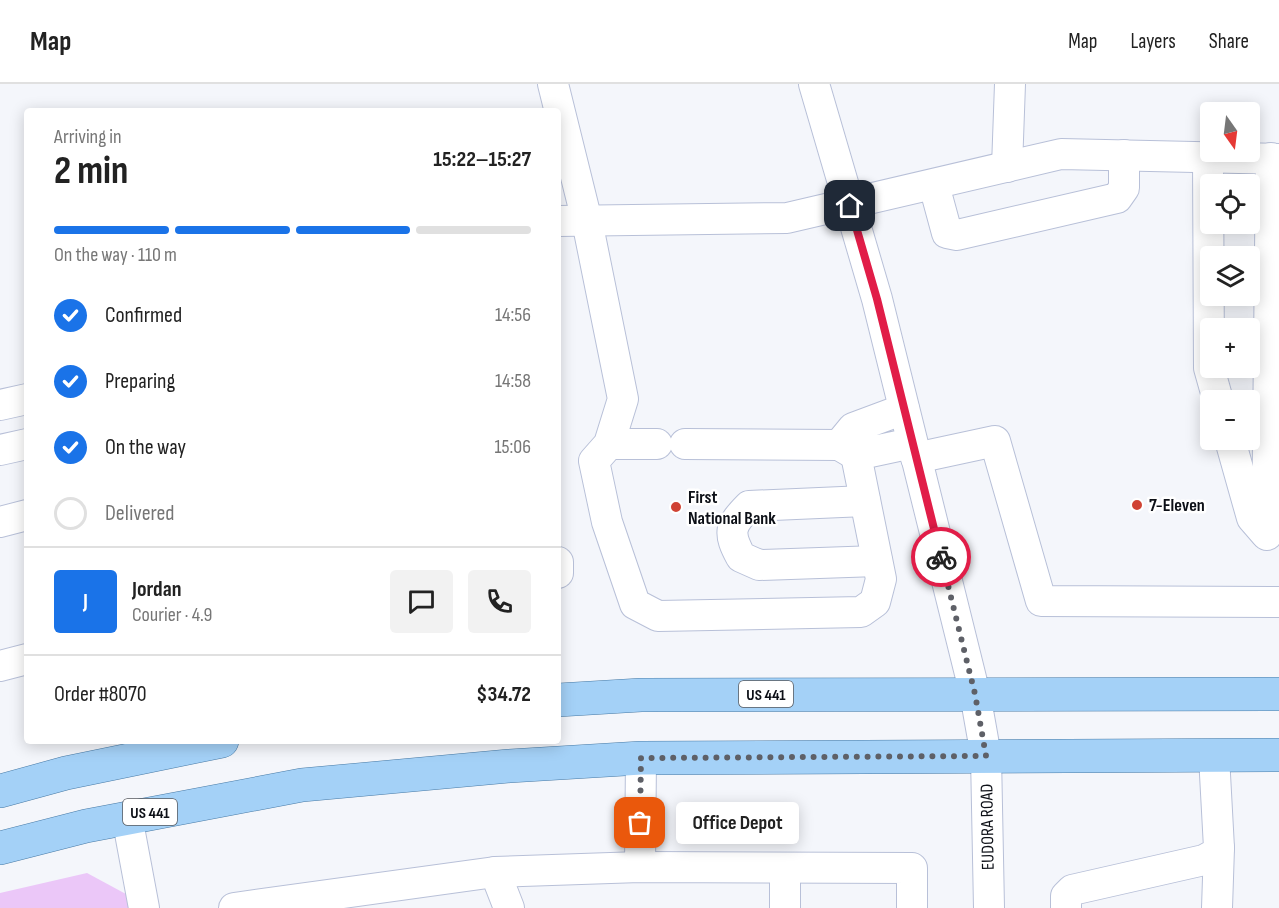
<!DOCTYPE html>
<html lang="en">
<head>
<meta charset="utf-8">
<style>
  :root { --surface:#fff; --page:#f2f2f2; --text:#222; --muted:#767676; --line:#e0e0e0; --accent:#1a73e8 }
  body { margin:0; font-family:"Sofia Sans Condensed",sans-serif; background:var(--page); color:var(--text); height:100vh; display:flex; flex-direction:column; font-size:22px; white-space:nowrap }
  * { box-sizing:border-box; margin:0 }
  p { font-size:20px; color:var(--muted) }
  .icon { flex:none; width:33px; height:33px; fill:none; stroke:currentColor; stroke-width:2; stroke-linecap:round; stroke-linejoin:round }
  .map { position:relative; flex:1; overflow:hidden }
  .sheet { position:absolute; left:24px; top:24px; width:537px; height:636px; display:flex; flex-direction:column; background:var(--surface); border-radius:6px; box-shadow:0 3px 15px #0003 }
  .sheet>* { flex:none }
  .needle { width:39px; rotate:166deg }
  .fabs { position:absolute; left:1200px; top:18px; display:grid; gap:12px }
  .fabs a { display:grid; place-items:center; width:60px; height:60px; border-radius:6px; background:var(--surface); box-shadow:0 3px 15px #0003; font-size:30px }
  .pin { position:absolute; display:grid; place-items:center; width:51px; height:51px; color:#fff; margin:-26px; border-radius:12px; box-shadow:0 3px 9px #0006 }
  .courier { position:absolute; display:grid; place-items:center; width:60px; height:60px; margin:-30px; border:4px solid #e11d48; border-radius:50%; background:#fff; color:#222; box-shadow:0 2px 8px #0007 }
  .bubble { position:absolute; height:42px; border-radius:6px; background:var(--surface); box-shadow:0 3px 15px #0003; font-size:20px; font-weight:700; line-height:42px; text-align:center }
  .headline em { font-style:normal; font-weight:700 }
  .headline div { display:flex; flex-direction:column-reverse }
  .headline { display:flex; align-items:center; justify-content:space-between; height:102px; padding:0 30px }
  h1 { font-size:39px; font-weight:700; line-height:45px }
  .bar { display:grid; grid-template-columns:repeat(4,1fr); gap:9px 6px; align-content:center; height:72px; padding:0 30px }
  .bar i { height:8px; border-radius:4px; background:var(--line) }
  .bar .active { background:var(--accent) }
  .bar p { grid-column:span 4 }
  .line { display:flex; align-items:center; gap:15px; padding:0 30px; border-top:2px solid var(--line) }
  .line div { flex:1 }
  .round { display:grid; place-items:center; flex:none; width:63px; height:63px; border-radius:6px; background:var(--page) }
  ol { padding:0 30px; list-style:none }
  li { display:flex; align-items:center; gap:18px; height:66px }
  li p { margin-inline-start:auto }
  li .icon { padding:6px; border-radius:50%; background:var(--accent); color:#fff; stroke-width:4 }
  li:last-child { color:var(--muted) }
  li i { width:33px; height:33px; border:3px solid var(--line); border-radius:50% }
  header { display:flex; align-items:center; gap:36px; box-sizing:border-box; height:84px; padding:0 30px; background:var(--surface); border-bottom:2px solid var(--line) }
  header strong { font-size:28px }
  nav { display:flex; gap:33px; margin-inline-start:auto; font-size:21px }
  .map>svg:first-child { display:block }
  .green { fill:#ebc7f8 }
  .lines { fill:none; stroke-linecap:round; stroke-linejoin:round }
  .minor-casing { stroke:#b8c0d8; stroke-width:32 }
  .major-casing { stroke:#487aa5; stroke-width:34 }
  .minor { stroke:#fff; stroke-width:30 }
  .major { stroke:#a4d1f7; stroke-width:33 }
  .done { stroke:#5e6067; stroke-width:6; stroke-dasharray:0 10.8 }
  .route { stroke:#e11d48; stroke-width:8 }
  .poi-dot { fill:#d04334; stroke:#fff; stroke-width:2 }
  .labels { text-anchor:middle; stroke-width:5; stroke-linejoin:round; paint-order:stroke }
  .shield { fill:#fff; stroke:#56585d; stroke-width:1.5 }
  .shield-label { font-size:16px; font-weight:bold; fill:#0d1017 }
  .poi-label { font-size:18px; font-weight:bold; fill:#0d1017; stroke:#fff; text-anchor:start }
  .street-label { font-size:18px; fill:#0d1017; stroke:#fff }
</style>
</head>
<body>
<header>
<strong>Map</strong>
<nav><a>Map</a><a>Layers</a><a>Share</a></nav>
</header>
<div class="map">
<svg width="1279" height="824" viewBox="0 0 1279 824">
  <rect width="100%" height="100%" fill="#f4f6fb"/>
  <!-- green -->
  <path class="green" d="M87,789L137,816L145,824H0V809Z"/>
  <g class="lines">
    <defs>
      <g id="minor">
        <path d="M553,0L587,137L623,315L609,360L594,377L607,438L635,520L658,532L861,528L875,518L881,495L856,371"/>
        <path d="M814,0L877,215L975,610L986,672L989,824"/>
        <path d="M1208,73L1209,284L1218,316"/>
        <path d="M1007,83L1010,0"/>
        <path d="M934,101L947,149L957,151L1117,114L1124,104V71"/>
        <path d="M558,137L787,134L1061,70L1279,75"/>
        <path d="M0,321L27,315"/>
        <path d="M904,325L853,344L839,361L856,371L912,359"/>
        <path d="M1230,356L1252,434L1265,449"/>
        <path d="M609,360H657"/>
        <path d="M685,360L839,361"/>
        <path d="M0,366L27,360"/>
        <path d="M916,374L995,357L1041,517L1279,518"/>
        <path d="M865,417L749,422C729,442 728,449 741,473L759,481L877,477"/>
        <path d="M0,438L27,431"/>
        <path d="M1267,451L1271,74"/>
        <path d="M558,478V489"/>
        <path d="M0,582L27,575"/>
        <path d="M127,733L144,824"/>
        <path d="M640,783L641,674"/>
        <path d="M495,788L509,824"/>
        <path d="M234,824L495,788L640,783L912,784V824"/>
        <path d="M785,824V784"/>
        <path d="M1066,824V812L1072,806L1204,776L1215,770L1219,764L1214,672"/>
        <path d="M1217,824L1219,764"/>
      </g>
      <g id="major">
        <path d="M558,616L641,611L1279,610"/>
        <path d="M0,707L66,689L222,657"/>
        <path d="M0,764L86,742L302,701L509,682L641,674L1279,671"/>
      </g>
    </defs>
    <!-- minor casing -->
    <use href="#minor" class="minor-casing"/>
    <!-- major casing -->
    <use href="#major" class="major-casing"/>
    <!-- minor -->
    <use href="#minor" class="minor"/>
    <!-- major -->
    <use href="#major" class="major"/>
  </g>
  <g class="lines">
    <!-- done -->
    <path class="done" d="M640,739L641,674L986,672L975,610L941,473"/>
    <!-- route -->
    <path class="route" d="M850,122L877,215L941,473"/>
  </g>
  <!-- markers -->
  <g class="poi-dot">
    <circle cx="1137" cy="421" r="6"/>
    <circle cx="676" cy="423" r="6"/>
  </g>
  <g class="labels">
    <!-- shield labels -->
    <g class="shield">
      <rect x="739" y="597" width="54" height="26" rx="4.5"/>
      <rect x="123" y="715" width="54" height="26" rx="4.5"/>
    </g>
    <g class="shield-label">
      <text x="766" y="616">US 441</text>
      <text x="150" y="734">US 441</text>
    </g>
    <!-- poi labels -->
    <g class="poi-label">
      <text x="688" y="419">First<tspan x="688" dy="21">National Bank</tspan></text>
      <text x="1149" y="427">7-Eleven</text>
    </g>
    <!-- street labels -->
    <g class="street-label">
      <text transform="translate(987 743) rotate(-91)" y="6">EUDORA ROAD</text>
    </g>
  </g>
</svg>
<div class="fabs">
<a><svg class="needle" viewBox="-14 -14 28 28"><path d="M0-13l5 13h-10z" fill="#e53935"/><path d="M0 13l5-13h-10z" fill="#767676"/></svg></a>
<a><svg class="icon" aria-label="locate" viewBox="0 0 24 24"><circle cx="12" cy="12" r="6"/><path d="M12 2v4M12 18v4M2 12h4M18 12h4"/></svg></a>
<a><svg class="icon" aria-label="layers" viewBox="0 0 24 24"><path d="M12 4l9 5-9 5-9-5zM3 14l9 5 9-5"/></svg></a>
<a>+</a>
<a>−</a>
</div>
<div class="pin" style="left:640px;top:739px;background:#ea580c"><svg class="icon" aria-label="bag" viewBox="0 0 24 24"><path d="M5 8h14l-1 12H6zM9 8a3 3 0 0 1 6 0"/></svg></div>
<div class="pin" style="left:850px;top:122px;background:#1f2937"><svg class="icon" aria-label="home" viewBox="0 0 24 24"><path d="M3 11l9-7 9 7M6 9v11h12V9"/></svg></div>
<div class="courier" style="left:941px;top:473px"><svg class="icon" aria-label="bike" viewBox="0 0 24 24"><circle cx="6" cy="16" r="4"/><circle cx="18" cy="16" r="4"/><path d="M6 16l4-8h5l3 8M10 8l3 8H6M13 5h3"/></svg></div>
<div class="bubble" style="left:676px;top:718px;width:123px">Office Depot</div>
<section class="sheet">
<div class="headline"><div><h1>2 min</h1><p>Arriving in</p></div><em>15:22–15:27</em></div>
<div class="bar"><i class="active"></i><i class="active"></i><i class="active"></i><i></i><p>On the way · 110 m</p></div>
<ol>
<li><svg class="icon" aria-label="check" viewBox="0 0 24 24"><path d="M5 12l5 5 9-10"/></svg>Confirmed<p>14:56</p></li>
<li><svg class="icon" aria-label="check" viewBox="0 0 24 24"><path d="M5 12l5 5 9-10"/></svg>Preparing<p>14:58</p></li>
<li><svg class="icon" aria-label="check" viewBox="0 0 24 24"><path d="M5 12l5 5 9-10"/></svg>On the way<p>15:06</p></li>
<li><i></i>Delivered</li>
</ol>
<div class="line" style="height:108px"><b class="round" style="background:var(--accent);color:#fff">J</b><div><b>Jordan</b><p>Courier · 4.9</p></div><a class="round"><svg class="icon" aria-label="chat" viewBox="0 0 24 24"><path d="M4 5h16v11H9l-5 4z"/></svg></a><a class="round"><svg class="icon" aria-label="phone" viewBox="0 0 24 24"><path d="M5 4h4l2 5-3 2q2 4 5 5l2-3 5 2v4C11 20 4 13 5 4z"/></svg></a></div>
<div class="line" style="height:78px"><div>Order #8070</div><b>$34.72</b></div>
</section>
</div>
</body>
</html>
